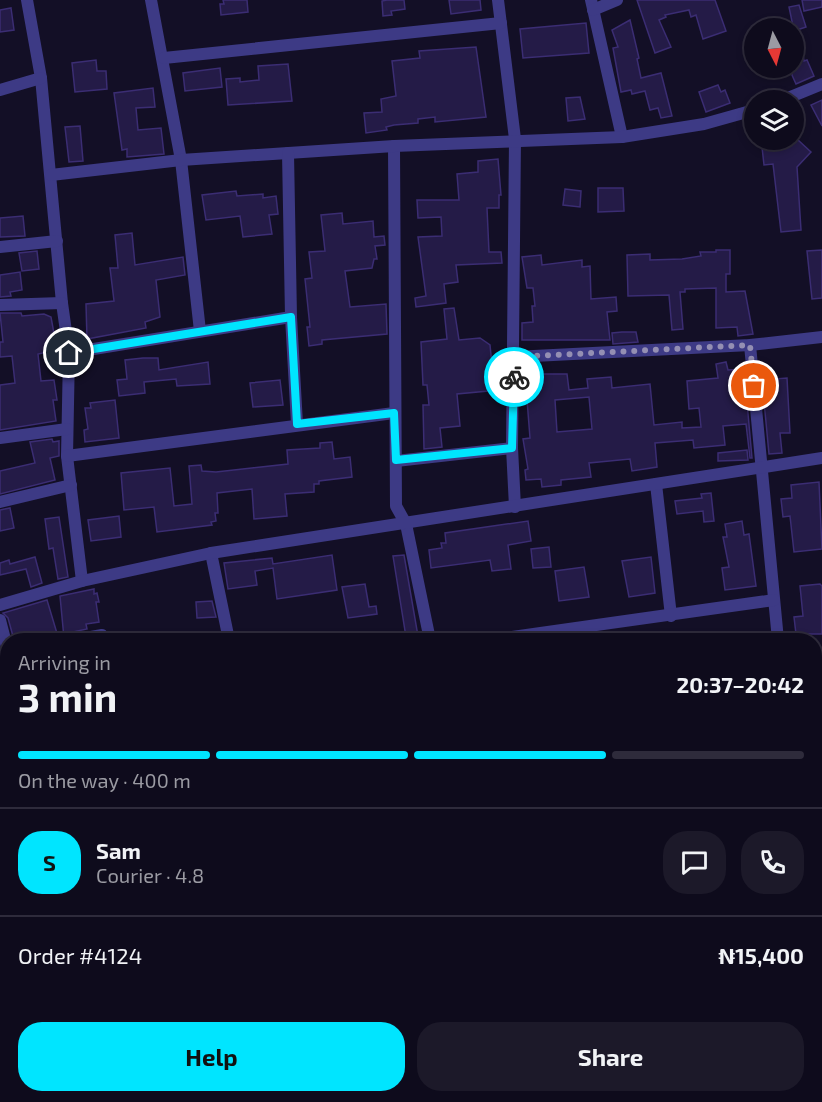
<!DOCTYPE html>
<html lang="en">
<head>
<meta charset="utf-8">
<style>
  :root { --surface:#0e0b1c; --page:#1c1929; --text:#f1f3f6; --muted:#9b9ba3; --line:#2e2b3b; --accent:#00e5ff }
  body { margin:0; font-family:"Exo 2",sans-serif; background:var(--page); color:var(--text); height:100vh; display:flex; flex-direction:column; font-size:22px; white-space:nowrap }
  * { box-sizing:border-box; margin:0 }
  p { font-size:20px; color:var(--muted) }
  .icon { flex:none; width:33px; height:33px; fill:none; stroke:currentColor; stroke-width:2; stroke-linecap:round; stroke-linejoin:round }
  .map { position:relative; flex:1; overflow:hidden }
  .sheet { position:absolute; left:0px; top:633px; width:822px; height:470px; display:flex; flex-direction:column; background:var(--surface); border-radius:24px 24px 0 0; box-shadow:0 3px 9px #0003,0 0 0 2px var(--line) }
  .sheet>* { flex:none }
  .needle { width:39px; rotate:174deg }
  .tools { position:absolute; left:744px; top:18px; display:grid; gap:12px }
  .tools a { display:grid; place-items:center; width:60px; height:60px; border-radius:50%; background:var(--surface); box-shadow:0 3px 9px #0003,0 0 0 2px var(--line); font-size:30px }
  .pin { position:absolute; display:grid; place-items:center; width:51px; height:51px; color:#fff; margin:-26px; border:3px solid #fff; border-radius:50%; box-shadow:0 2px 6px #0007 }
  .courier { position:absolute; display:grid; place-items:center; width:60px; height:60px; margin:-30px; border:4px solid #00e5ff; border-radius:50%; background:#fff; color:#222; box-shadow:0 2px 8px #0007 }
  .overview em { font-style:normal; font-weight:700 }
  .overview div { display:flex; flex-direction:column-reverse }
  .overview { display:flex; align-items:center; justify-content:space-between; height:102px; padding:0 18px }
  h1 { font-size:39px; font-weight:700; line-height:45px }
  .bar { display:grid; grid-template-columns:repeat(4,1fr); gap:9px 6px; align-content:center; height:72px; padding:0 18px }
  .bar i { height:8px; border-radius:4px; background:var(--line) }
  .bar .selected { background:var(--accent) }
  .bar p { grid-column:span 4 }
  .line { display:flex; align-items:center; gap:15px; padding:0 18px; border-top:2px solid var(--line) }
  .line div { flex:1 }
  .round { display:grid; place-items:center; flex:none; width:63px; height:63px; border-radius:24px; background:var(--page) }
  .cta { display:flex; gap:12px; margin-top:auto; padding:12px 18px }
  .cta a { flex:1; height:69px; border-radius:24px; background:var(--accent); color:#111; font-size:24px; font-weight:700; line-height:69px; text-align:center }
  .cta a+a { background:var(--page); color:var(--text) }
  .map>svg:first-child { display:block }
  .building { fill:#241b47; stroke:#3b2d73; stroke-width:1.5; fill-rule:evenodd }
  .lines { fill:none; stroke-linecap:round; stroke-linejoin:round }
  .street { stroke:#3d3a85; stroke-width:12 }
  .done { stroke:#948fb3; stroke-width:6; stroke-dasharray:0 10.8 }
  .route { stroke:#00e5ff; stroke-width:8 }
</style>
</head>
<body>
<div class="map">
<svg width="822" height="1102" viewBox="0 0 822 1102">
  <rect width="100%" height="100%" fill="#130f26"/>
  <!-- building -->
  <g class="building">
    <path d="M223,0H247L248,12L221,15L220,4H224Z"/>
    <path d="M387,0H404L405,9L391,11L392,15L383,16L382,1Z"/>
    <path d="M449,0H480L481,10L451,14Z"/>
    <path d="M637,0H715L726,31L703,39L696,15L691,17L689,10L665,15L666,17L659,20L671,47L655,53Z"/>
    <path d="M802,0H822V7L804,11Z"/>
    <path d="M799,5L806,27L794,31L789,7Z"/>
    <path d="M11,8L14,30L0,32V10Z"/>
    <path d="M630,20L639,58L637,59L641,78L661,73L672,116L661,118L658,108L650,110L645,91L632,94L631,90L621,92L613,48L618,47L612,30Z"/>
    <path d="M586,23L589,53L523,58L520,29Z"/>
    <path d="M476,47L486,117L435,122V117L418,119V123L394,125L386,127L387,130L366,133L364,113L382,112L381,99L396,96L392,61L420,58L419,51Z"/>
    <path d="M802,48L804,61L807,60L814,76L796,84L792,75L794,49Z"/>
    <path d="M96,60L97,71H106L107,89L75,92L72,63Z"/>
    <path d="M288,64L292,101L228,105L226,79L240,78V82L259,80L258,66Z"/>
    <path d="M220,68L222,87L185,91L183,73Z"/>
    <path d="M718,85L721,92L725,90L730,103L706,112L699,92Z"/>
    <path d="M153,88L155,107L136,108L138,130L161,128L164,154L127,157V149L122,150L114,93Z"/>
    <path d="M580,97L585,119L568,121L566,98Z"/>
    <path d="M822,100V126L811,105Z"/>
    <path d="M80,126L83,161L69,162L65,127Z"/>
    <path d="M786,140H798L811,152L797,167L801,230L781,232L773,164L764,165L762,147L784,145Z"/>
    <path d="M498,159L501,195H499V208H487L489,252H501L502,263L456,265L458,282L444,284L446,303L416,307L415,298L426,296L418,237L442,236L441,217L418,218L417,200H459L457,174L478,172V161Z"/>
    <path d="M598,188H623L624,211L598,212Z"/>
    <path d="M565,189L581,191L580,207L563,205Z"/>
    <path d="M236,191L237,196L263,194V198L276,196L278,214L269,215L272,234L243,237L240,216L206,220L202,195Z"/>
    <path d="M342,213L343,224L373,221L374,237L384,236L385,245L375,246L377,259H374L372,268L345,271L350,307L386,304L387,334L322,340V344L309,346L307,327H310L305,279L312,278L309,252L325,251L321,215Z"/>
    <path d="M23,216L25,236L0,237V218Z"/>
    <path d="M132,233L135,265L183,257L185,275L156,280L160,317L145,322L146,328L87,339L86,304L114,301L110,268H118L115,235Z"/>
    <path d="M716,250H730V274H726V292L745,291L753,334L738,336L737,327L716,328V288L685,289V292H680L683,329L672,330L669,295L628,296L627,255L650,254V260L682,259L701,256L700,252H716Z"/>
    <path d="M822,250V298L812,299L807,251Z"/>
    <path d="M37,251L39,269L22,271L19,253Z"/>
    <path d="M541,255L542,265L582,260V267L590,266L591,299L616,297L617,311L607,312L610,340H522V323L533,322L532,306H535L533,288H527L522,257Z"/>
    <path d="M20,272L22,290L10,292L11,296L0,297V275Z"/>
    <path d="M454,308L459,340L480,338L490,345L492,365L496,364L499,390L457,394L460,426L440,428L442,447L424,449L423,405H429L427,385H423L421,342L447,339L444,309Z"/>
    <path d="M0,313H21L22,316L44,314L51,317L57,350L38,354L41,381L54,380L57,400H53L56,421L0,430V385L15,383L12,356L0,357V342H3Z"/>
    <path d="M622,332H636L638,342L613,344L612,333Z"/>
    <path d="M143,358H158L159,370L208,362L210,384L177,386L176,379L144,382L145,393L119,396L117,380L127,379L125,360Z"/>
    <path d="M726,362L728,370L744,369L752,458H750L746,424L723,426L725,445L694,448L693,440L655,443L657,467L632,471L630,459L589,463L591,477L561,480V485L542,487L541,479L526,480L525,470L528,469L523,439L530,438L525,374H567L569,390L588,388L587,379L611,377L612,388L650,384L654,425L682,422V428L701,427L699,408L689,409L687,381L718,378L716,364ZM589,397L592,429L557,432L555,400Z"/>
    <path d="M787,378L790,433H780L782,453L769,454L762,380Z"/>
    <path d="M280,380L283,405L253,407L250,383Z"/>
    <path d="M115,400L119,438L85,442L84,430L88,429L85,408H91L90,403Z"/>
    <path d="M52,439L53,442L59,441V456L50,458L55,480L0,494V471L35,463L30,442Z"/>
    <path d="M332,442L334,459L350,457L352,477L319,481V484H314V492L285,494L287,516L254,519L252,489L217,493L218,513H215L216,521L211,522L212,525L157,532L154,507L124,510L121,473L170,468L174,506L192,504L189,466L201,465L202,471L216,472L288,464L287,450L320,448V443Z"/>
    <path d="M747,450L748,460L718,461V453Z"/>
    <path d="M819,482L822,549L794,552L790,516L783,517L781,499L792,498L791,485Z"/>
    <path d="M711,493L714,521L704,522L703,511L677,514L675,501L702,498L701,494Z"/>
    <path d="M10,508L14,528L0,531V510Z"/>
    <path d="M119,516L121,537L91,541L88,520Z"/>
    <path d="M59,517L68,577L58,579L53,548L49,549L45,519Z"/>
    <path d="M528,521L531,541L508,545L511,569L492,571L490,560L431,568L429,550L442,548L441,543H446L445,533Z"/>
    <path d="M742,521L744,535L749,534L756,586L725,590L722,568L729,567L723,537H727L725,524Z"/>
    <path d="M549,547L551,567L533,568L531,549Z"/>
    <path d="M332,555L337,590L277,599L273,568L255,571L257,585L228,589L224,563L272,558L273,564Z"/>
    <path d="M404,555L418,636L406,637L393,556Z"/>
    <path d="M35,557L42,583L31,587L26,569L0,575V563L9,560L10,564Z"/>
    <path d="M651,557L655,593L629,597L622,561Z"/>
    <path d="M584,567L589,597L559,601L555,571Z"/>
    <path d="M365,584L369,607L376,606L377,614L348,618L342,587Z"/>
    <path d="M820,584L822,586V634H796L794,617L803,616L800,586Z"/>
    <path d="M94,589V594L97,593L99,602H96L99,622L86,624L87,629L73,632L64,638L60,596Z"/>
    <path d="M47,600L59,640H14L8,618L3,613Z"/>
    <path d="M212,601L216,617L197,618L196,602Z"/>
  </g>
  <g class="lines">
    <!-- street -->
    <g class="street">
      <path d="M27,0L41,78L62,303L69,353L67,456L82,581"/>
      <path d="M151,0L181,160L200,331"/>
      <path d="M498,0L515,139L512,448L515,507"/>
      <path d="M591,0L622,137"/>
      <path d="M593,10L617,0"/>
      <path d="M164,58L501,23"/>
      <path d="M0,90L41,78"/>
      <path d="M783,100L822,84"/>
      <path d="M394,146L396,506L406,524L430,640"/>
      <path d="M51,175L181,160L394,146L622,137L704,124L754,110"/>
      <path d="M0,247L57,241"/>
      <path d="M0,305L62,303"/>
      <path d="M291,317L297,424"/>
      <path d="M750,345L778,640"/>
      <path d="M69,353L291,317L288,153"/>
      <path d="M514,357L750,345L822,337"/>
      <path d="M0,438L67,429"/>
      <path d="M67,456L394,413"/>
      <path d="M396,461L512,448"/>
      <path d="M656,484L671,616"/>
      <path d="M0,502L71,485"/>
      <path d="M211,553L229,640"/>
      <path d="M0,605L82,581L211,553L822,458"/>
      <path d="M0,620L8,651"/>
      <path d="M75,640L102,635"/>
      <path d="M490,640L774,600"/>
      <path d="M0,762L8,761"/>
      <path d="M0,798L8,801"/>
      <path d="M814,830L822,829"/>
      <path d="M0,930L8,938"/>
      <path d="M814,945L822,943"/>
      <path d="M0,1017L8,1014"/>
      <path d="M0,1084L8,1083"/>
      <path d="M814,1090L816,1102"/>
      <path d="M82,1095L84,1102"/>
      <path d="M137,1095L139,1102"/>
      <path d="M546,1095L547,1102"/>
      <path d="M637,1095L638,1102"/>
      <path d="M724,1095L725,1102"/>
      <path d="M179,1102L195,1095"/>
      <path d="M256,1102L266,1095"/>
    </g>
  </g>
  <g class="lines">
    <!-- done -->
    <path class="done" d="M514,377V357L750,345L754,386"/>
    <!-- route -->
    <path class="route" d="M69,353L291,317L297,424L394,413L396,460L512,448L514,377"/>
  </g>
</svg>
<div class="tools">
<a><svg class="needle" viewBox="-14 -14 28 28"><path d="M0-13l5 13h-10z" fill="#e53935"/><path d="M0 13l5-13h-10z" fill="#9b9ba3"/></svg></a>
<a><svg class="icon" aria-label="layers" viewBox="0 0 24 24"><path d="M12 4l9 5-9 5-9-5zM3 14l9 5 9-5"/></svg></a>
</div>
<div class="pin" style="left:754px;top:386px;background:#ea580c"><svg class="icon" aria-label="bag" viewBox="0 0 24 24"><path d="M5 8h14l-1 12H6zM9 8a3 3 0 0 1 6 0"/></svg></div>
<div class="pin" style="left:69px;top:353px;background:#1f2937"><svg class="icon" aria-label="home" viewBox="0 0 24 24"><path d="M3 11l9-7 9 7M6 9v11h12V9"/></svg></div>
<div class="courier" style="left:514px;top:377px"><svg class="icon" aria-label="bike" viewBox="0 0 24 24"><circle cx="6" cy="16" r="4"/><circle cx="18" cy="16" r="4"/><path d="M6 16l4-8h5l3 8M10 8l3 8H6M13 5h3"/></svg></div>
<section class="sheet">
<div class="overview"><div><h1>3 min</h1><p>Arriving in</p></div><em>20:37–20:42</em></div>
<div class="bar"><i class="selected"></i><i class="selected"></i><i class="selected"></i><i></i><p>On the way · 400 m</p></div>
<div class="line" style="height:108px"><b class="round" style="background:var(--accent);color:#111">S</b><div><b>Sam</b><p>Courier · 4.8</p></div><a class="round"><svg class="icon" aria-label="chat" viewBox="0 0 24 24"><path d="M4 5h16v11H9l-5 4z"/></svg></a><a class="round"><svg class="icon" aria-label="phone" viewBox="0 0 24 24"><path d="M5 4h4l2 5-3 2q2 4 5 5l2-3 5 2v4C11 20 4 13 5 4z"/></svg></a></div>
<div class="line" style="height:78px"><div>Order #4124</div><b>₦15,400</b></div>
<div class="cta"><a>Help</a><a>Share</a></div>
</section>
</div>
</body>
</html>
